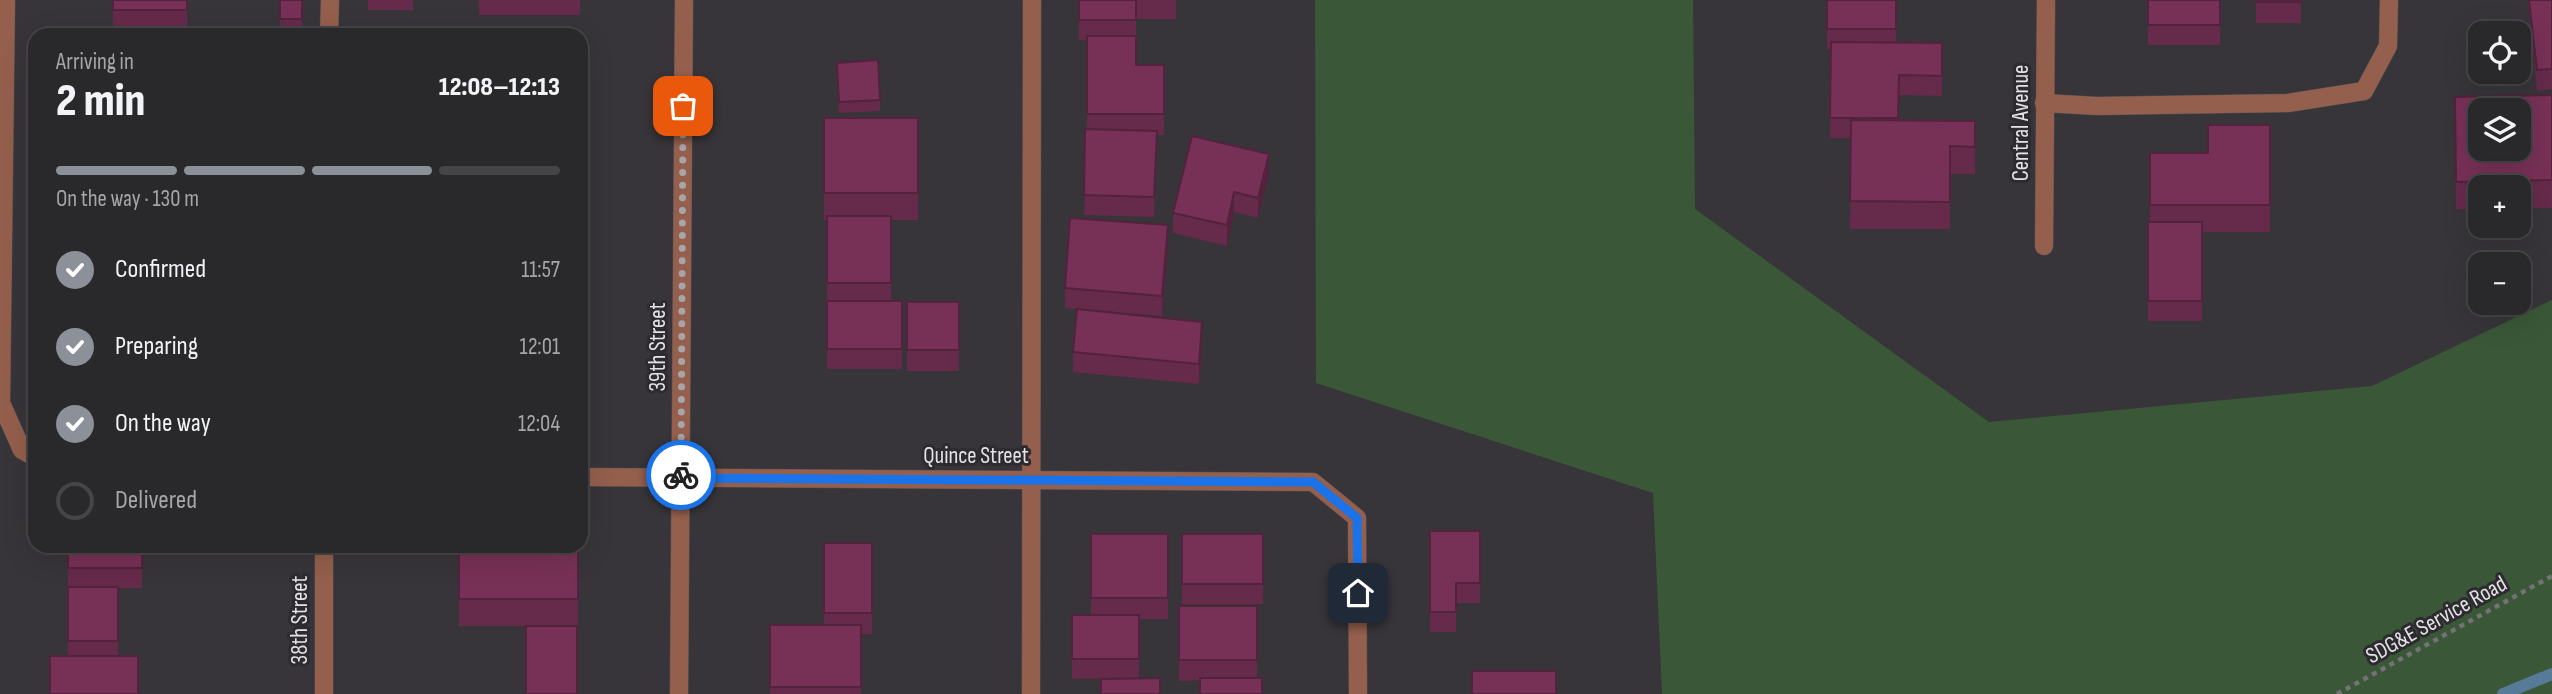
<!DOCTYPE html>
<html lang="en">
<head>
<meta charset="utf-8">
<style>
  :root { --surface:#29282b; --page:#353437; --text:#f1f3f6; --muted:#a5a6a9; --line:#454447; --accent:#8c9099 }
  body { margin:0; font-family:"Sofia Sans Condensed",sans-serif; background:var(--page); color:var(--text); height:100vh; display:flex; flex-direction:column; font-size:26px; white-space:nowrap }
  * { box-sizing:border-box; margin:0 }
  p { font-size:23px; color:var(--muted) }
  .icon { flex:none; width:38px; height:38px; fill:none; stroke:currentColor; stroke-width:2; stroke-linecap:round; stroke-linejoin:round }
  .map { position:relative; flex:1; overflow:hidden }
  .details { position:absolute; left:28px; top:28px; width:560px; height:525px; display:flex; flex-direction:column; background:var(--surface); border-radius:21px; box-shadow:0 7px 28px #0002,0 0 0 2px var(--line) }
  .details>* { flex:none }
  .buttons { position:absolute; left:2468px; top:21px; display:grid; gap:14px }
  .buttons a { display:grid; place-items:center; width:63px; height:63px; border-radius:14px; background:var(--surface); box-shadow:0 7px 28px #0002,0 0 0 2px var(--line); font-size:35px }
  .pin { position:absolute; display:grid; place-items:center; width:60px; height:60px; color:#fff; margin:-30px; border-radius:14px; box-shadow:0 4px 10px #0006 }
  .courier { position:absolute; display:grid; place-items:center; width:70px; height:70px; margin:-35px; border:5px solid #1a73e8; border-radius:50%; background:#fff; color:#222; box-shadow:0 2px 9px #0007 }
  .overview em { font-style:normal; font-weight:800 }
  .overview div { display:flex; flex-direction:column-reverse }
  .overview { display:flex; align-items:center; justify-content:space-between; height:119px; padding:0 28px }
  h1 { font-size:46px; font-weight:800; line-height:52px }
  .bar { display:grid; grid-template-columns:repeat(4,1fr); gap:10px 7px; align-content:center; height:84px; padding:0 28px }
  .bar i { height:9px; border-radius:5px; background:var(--line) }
  .bar .current { background:var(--accent) }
  .bar p { grid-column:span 4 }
  ol { padding:0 28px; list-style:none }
  li { display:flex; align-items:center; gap:21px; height:77px }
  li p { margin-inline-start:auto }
  li .icon { padding:7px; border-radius:50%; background:var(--accent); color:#fff; stroke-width:4 }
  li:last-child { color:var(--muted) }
  li i { width:38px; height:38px; border:4px solid var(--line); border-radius:50% }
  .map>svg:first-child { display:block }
  .green { fill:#3a5837 }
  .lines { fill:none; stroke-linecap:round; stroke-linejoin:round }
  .stream { stroke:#567a97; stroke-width:12 }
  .lane-casing { stroke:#535155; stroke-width:19 }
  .street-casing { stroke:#535155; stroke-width:19 }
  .path { stroke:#747276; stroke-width:4.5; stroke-dasharray:5 5; stroke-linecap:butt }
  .lane { stroke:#945f4c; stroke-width:18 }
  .street { stroke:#945f4c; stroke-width:18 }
  .wall { fill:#662a4a }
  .shaded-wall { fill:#53223c }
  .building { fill:#773156; stroke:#53223c; stroke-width:2; fill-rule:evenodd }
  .done { stroke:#a7a5a9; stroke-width:7; stroke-dasharray:0 12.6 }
  .route { stroke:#1a73e8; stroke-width:9 }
  .labels { text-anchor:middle; stroke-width:6; stroke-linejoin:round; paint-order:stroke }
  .street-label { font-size:23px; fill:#e3e2e5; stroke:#2d2b2f }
</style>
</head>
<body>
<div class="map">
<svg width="2552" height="694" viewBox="0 0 2552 694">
  <rect width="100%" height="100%" fill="#373539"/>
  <!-- green -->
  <path class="green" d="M1315,0H1693L1695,209L1989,422L2372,386L2552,300V694H1662L1653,493L1316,383Z"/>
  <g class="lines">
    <!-- stream -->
    <path class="stream" d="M2503,694L2552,674"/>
    <defs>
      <g id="lane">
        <path d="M329,35L330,0"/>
        <path d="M2044,103L2097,106L2288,103L2364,91L2388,46L2389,0"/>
        <path d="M1031,694L1032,0"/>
      </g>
      <g id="street">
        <path d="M6,0L1,403L22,450L35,457"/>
        <path d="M2044,246L2046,0"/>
        <path d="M581,477L1313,482L1357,518L1358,694"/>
        <path d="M324,694V546"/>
        <path d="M679,694L684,0"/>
      </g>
    </defs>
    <!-- lane casing -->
    <use href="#lane" class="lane-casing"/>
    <!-- street casing -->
    <use href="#street" class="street-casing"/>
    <!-- path -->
    <path class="path" d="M2337,694L2552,576"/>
    <!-- lane -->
    <use href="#lane" class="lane"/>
    <!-- street -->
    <use href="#street" class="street"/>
  </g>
  <!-- wall -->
  <g class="wall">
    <rect x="113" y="0" width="74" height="30"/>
    <rect x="280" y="0" width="22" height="30"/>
    <rect x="368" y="0" width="45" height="10"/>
    <rect x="479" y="0" width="101" height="15"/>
    <path d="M1079,0H1176V19H1136V65H1164V135H1157L1154,217L1084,215L1087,129V40H1079Z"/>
    <path d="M1827,0H1896V43H1942V96L1899,95V120L1975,121V174H1950V229H1850L1851,138H1830L1831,49H1827Z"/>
    <rect x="2148" y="0" width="72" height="45"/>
    <rect x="2256" y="0" width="45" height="23"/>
    <path d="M2528,0H2552V89L2537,91Z"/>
    <path d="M837,63L880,100V111L839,113Z"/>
    <path d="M2552,95V208H2518V187H2480V209H2456L2455,97Z"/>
    <path d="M824,118H918V220H891V301H902V369H827V220H824Z"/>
    <rect x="581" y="121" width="6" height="67"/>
    <path d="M2270,125V232H2202V321H2148V222H2150V153H2208Z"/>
    <path d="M1269,174L1258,218L1234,212L1227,246L1173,233V213Z"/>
    <rect x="581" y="193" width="3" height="104"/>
    <path d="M1168,246L1162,316L1065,308V288Z"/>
    <rect x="907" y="302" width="52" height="69"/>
    <path d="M1202,343L1199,384L1073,372V352Z"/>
    <path d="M1430,531H1480V603H1456V632H1430Z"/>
    <path d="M1091,534H1168V619H1139V678L1072,679V615H1091Z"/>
    <rect x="1182" y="534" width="81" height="70"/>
    <path d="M824,543H872V634H861V694H770V625H824Z"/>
    <path d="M68,546H142V588H118V656H68Z"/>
    <rect x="459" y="546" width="119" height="80"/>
    <path d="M1179,606H1257V678L1179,681Z"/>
  </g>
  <!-- shaded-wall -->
  <g class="shaded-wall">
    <path d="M1269,154V174L1258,218V198Z"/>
    <path d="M1234,192V212L1227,246V225Z"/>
    <path d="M1168,225V246L1162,316V296Z"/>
    <path d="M1202,322V343L1199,384V364Z"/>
  </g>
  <!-- building -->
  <g class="building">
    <rect x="113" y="0" width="74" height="10"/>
    <rect x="280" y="0" width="22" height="19"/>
    <rect x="1079" y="0" width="57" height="20"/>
    <rect x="1827" y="0" width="69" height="29"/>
    <rect x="2148" y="0" width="72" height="25"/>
    <rect x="2256" y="0" width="45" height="2"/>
    <path d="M2529,0H2552V69L2537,70Z"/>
    <path d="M1087,36H1136V65H1164V114H1087Z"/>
    <path d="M1831,42L1942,43V76L1899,75L1898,118H1830Z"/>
    <path d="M878,60L880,100L839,102L837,63Z"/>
    <path d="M2552,95V180L2456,182L2455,97ZM2480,110H2518V149H2480Z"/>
    <rect x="824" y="118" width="94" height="75"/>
    <path d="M1851,120L1975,121V147L1950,146V202L1850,201Z"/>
    <rect x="581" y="121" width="6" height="47"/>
    <path d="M2208,125H2270V205H2150V153H2208Z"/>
    <path d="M1085,129L1157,131L1154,197L1084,195Z"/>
    <path d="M1192,136L1269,154L1258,198L1234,192L1227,225L1173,213Z"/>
    <rect x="581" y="193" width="3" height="84"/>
    <rect x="827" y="216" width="64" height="67"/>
    <path d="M1070,218L1168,225L1162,296L1065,288Z"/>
    <rect x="2148" y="222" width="54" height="79"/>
    <rect x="827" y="301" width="75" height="48"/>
    <rect x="907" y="302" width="52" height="48"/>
    <path d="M1077,309L1202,322L1199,364L1073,352Z"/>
    <path d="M1430,531H1480V583H1456V612H1430Z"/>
    <rect x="1091" y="534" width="77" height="64"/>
    <rect x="1182" y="534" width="81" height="50"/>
    <rect x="824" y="543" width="48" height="70"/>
    <rect x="68" y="546" width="74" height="22"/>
    <rect x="459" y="546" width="119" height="53"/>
    <rect x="68" y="587" width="50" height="54"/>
    <rect x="1179" y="606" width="78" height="54"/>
    <rect x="1072" y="615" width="67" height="44"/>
    <rect x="770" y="625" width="91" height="62"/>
    <rect x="526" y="626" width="51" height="68"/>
    <rect x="50" y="656" width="88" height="38"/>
    <rect x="1472" y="671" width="84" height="23"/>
    <path d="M1160,678V694H1101V679Z"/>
    <rect x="1200" y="678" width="62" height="16"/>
  </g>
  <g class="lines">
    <!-- done -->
    <path class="done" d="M681,475L683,106"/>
    <!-- route -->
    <path class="route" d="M681,475V478L1313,482L1357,518L1358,593"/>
  </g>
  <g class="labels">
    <!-- street labels -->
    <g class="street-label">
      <text transform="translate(2020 123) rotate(-90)" y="8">Central Avenue</text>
      <text transform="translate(657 347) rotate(-90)" y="8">39th Street</text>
      <text x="976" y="463">Quince Street</text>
      <text transform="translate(2436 619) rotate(-29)" y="8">SDG&amp;E Service Road</text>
      <text transform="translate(299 620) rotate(-90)" y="8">38th Street</text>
    </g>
  </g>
</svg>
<div class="buttons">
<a><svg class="icon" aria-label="locate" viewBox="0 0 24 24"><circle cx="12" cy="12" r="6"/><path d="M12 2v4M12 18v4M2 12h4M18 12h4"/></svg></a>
<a><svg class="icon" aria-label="layers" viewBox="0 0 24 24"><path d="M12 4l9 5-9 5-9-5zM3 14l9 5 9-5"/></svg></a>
<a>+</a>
<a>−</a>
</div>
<div class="pin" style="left:683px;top:106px;background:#ea580c"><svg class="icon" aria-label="bag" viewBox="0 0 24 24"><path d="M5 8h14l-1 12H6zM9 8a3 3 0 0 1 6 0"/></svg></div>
<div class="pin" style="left:1358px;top:593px;background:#1f2937"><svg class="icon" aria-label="home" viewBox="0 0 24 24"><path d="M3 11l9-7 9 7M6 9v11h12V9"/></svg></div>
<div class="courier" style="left:681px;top:475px"><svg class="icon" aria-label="bike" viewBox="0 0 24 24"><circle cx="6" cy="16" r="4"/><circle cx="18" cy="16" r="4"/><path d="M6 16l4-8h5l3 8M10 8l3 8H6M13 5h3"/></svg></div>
<section class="details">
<div class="overview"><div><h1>2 min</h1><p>Arriving in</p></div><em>12:08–12:13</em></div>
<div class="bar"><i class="current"></i><i class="current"></i><i class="current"></i><i></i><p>On the way · 130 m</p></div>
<ol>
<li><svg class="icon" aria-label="check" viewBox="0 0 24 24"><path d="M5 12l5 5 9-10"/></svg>Confirmed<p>11:57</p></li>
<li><svg class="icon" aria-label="check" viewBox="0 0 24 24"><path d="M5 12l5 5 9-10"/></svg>Preparing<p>12:01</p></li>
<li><svg class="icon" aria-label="check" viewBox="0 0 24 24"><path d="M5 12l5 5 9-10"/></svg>On the way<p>12:04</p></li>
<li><i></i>Delivered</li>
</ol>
</section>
</div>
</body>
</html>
